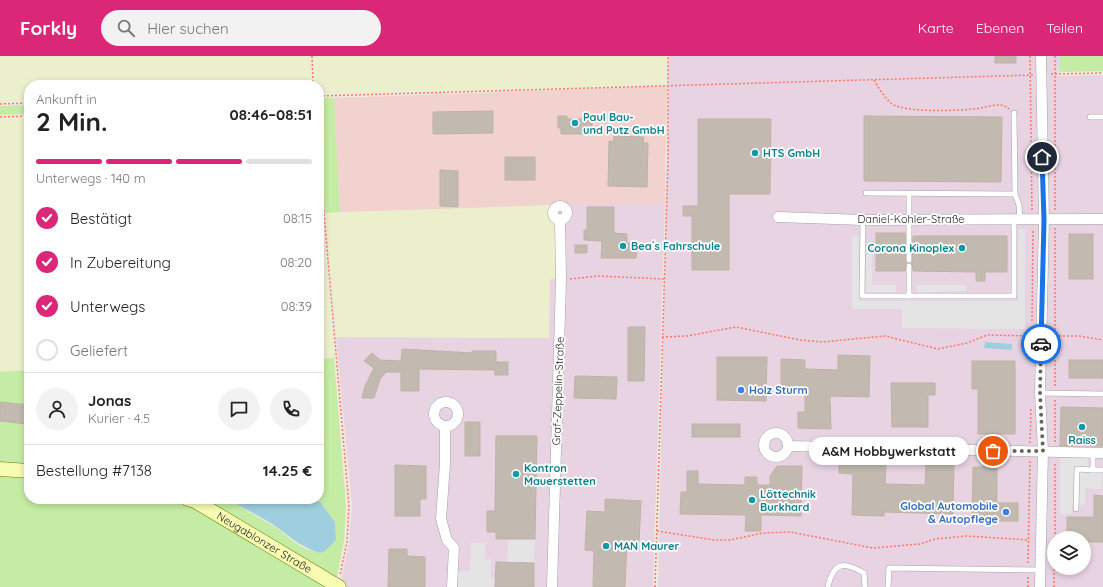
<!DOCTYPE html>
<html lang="de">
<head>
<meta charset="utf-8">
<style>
  :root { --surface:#fff; --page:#f2f2f2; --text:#222; --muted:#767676; --line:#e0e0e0; --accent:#db2777 }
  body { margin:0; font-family:Quicksand,sans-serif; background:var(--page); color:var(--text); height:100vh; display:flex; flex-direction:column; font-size:15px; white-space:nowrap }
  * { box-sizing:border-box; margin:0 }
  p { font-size:13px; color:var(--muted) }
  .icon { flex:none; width:22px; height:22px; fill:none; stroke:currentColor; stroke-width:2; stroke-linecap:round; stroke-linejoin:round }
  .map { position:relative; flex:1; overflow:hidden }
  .panel { position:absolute; left:24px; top:24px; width:300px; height:424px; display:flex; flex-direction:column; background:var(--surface); border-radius:16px; box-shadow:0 2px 6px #0003 }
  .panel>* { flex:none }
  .buttons { position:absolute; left:1047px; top:475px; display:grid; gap:8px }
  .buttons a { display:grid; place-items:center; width:44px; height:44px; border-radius:50%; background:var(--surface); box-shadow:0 2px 6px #0003; font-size:20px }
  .pin { position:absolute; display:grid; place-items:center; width:34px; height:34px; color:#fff; margin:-17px; border:2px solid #fff; border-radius:50%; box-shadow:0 1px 4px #0007 }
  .courier { position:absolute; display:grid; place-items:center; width:40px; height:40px; margin:-20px; border:3px solid #1a73e8; border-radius:50%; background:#fff; color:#222; box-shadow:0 1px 5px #0007 }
  .bubble { position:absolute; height:28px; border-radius:14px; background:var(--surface); box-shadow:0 2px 6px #0003; font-size:13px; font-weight:700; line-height:28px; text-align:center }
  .head em { font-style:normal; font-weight:700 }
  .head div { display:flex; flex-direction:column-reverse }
  .head { display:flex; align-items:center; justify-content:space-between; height:68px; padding:0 12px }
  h1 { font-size:26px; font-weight:700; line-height:30px }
  .bar { display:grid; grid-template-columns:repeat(4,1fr); gap:6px 4px; align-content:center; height:48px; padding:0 12px }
  .bar i { height:5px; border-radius:3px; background:var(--line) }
  .bar .current { background:var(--accent) }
  .bar p { grid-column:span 4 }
  .line { display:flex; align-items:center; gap:10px; padding:0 12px; border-top:1px solid var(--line) }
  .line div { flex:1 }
  .round { display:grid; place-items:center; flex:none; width:42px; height:42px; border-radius:21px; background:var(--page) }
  ol { padding:0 12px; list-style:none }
  li { display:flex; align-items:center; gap:12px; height:44px }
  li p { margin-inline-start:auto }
  li .icon { padding:4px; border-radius:50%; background:var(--accent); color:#fff; stroke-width:4 }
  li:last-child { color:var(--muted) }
  li i { width:22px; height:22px; border:2px solid var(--line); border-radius:50% }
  header { display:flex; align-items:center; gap:24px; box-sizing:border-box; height:56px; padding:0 20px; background:var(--accent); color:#fff }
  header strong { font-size:19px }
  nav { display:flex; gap:22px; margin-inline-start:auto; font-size:14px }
  .search { width:280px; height:36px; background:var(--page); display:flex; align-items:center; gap:10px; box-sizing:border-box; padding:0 14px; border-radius:22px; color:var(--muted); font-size:15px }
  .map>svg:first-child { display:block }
  .commercial { fill:#f1d2cf }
  .industrial { fill:#e8d3e3; fill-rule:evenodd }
  .farmland { fill:#ebefcb }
  .grass { fill:#c5eca4 }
  .parking { fill:#e4e4e4 }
  .water { fill:#9fcfdf }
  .building { fill:#c2bab1; stroke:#c1b1a3 }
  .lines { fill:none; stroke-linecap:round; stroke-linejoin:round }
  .lane-casing { stroke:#a3a3a3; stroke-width:6 }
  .street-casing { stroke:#a3a3a3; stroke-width:11 }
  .secondary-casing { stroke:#677700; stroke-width:15 }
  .path { stroke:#ff7662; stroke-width:1.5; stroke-dasharray:2 2; stroke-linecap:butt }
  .lane { stroke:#fff; stroke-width:5 }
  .street { stroke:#fff; stroke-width:10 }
  .secondary { stroke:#f7fcb2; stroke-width:14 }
  .done { stroke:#666461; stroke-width:4; stroke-dasharray:0 7.2 }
  .route { stroke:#1a73e8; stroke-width:5 }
  .culture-dot { fill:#0f9aa8; stroke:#fff; stroke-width:1.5 }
  .shop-dot { fill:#3f7fe0; stroke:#fff; stroke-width:1.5 }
  .labels { text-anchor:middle; stroke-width:3.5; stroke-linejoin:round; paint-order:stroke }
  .culture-label { font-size:11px; font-weight:bold; fill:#0d838f; stroke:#fff; text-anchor:start }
  .street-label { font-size:11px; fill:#1c1c1c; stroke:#fff }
  .shop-label { font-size:11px; font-weight:bold; fill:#366cbe; stroke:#fff; text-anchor:start }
</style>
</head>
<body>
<header>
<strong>Forkly</strong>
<div class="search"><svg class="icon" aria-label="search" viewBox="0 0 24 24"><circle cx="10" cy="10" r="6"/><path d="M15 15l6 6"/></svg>Hier suchen</div>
<nav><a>Karte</a><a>Ebenen</a><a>Teilen</a></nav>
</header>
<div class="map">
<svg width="1103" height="531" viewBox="0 0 1103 531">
  <rect width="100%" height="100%" fill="#eeeae1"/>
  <!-- commercial -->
  <path class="commercial" d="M667,30L665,147L340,156L334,42Z"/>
  <!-- industrial -->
  <g class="industrial">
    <path d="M669,0H1059L1058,20L1103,19V531H658ZM1054,482H1084V512H1054Z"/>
    <path d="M665,147L653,531H347L340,528L349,487L352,451L336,281L548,282L549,149Z"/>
  </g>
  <!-- farmland -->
  <g class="farmland">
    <path d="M0,0H310L312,29H29V45L0,46Z"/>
    <path d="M313,0H666V27L576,32L319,38V29H314Z"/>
    <path d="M29,62V314L0,316V63Z"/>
    <path d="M319,117L333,280L334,302L319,303Z"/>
    <path d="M549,149V161L559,166V221L550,224L549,282L336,281L325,157Z"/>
  </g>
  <!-- grass -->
  <g class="grass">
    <path d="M1059,0H1103V15L1059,16Z"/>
    <path d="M319,42H334L340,156L325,157L319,80Z"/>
    <path d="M29,49V58L0,59V50Z"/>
    <path d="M334,302L346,450L344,485L336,525L198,443H227L277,472L294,486L306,493L320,497L325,495L336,484L335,466L320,446L310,443H319V303Z"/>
    <path d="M29,314V411L0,409V316Z"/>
    <path d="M0,416L29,418V443H179L194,447L333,531H0Z"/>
  </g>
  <!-- parking -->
  <g class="parking">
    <path d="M1019,173H1025V273L902,272V253H852V180H859V245H1018Z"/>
    <path d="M866,193H872V229H896V236H866Z"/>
    <path d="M917,229H966V235L917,236Z"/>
    <path d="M1060,400H1088V416L1102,417L1101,433L1085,432V449L1072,448V458H1060Z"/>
    <path d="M508,483H535L534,507L507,506Z"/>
    <path d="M471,487H485V503H491V522L495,523V531H458V515H470Z"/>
  </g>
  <!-- water -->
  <g class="water">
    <path d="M985,286L1012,288V294L984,292Z"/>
    <path d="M227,443H310L320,446L335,466L336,484L325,495L320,497C301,491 293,483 278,472C262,461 243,452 227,443Z"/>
  </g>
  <!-- building -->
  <g class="building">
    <rect x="995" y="0" width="21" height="7"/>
    <path d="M493,55V77L433,78V56Z"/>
    <path d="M558,60H567V63H582V61H592V78H561V72H558Z"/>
    <path d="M864,60L1002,61L1001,126L864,125Z"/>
    <path d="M698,63H771L770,138H729V214H692V160H683V150H698Z"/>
    <path d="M614,80L644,81L643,87H648L647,131L608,130L609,85L613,86Z"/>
    <rect x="505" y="101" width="30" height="23"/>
    <path d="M440,114L458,115V151L440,150Z"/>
    <path d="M587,151H614V177L627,178V187L637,188L636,202H601L602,185L584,184V174H587Z"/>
    <path d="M876,177H905L906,207L905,215H876Z"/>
    <rect x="1069" y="178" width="24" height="45"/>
    <path d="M913,180H1007V216H985V225H976V216L913,215L912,207Z"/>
    <rect x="575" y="189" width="12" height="8"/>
    <path d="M628,271H645L644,325H628Z"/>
    <path d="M402,293L472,297V295H496V306H508V319H495V314L419,313V335H401V316H386L380,323L374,342H362L365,330L374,312L364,305L372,297L380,304L401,305Z"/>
    <path d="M838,299L870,300L869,341L830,340L831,373L798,372V356H805V336L781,335V303L805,304V313L838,314Z"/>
    <path d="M717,301H767L766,345L717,344Z"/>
    <rect x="1069" y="304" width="34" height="18"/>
    <path d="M972,305H1015V378H978V333H972Z"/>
    <path d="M575,320L617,321L616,343L574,342Z"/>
    <path d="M891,327H935V339H928V371H892Z"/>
    <path d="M0,346L29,349L27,368L0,365Z"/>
    <path d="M1061,351L1103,352V390H1060Z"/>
    <rect x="465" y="366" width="15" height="34"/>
    <rect x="692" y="368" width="48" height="13"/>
    <path d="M496,380H537L535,483H496V476H487V455H495Z"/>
    <path d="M839,402H854V407L886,408L885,428L925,429L926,409H954L953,458L884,456V460L852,459L853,418L839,417Z"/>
    <path d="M395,409L426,410V443H420V460H395Z"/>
    <path d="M777,410H802L801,460L761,459V475H745L746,459L680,458L681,436H687V415H698V428L745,429V421H757V429H770V420Z"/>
    <path d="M973,411H997V447H1018V465H992V461H972Z"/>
    <path d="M1094,439L1103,440V486H1084V482H1067V461H1094Z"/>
    <path d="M605,443L641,445L639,486H627L625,531H593L594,495L585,494L587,455L605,456Z"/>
    <path d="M389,493H407V500L425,501V531H388Z"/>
    <path d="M496,506L534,507V531H495Z"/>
  </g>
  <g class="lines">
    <defs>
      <g id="lane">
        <path d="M1014,57L1015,138L1019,149L1020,164"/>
        <path d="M1090,61H1103"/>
        <path d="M866,137L1015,138"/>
        <path d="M863,164L862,240H1014V164"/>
        <path d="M909,204V138"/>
        <path d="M909,240V210"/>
        <path d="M1040,337L1103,338"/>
        <path d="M1093,414H1103"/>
        <path d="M1076,453L1077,413L1093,414V397"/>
        <path d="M828,530C834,506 843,505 864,517L865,531"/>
        <path d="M888,531L889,512L1041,514"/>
      </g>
      <g id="street">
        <circle cx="560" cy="157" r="7"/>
        <path d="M778,161L863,164L1103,163"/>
        <circle cx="446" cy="358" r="12"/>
        <path d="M445,370V408L441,463L447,484L454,492L452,531"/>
        <circle cx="776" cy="389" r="12"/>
        <path d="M788,390L1103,397"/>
        <path d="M552,531L561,224L560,163"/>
        <path d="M1040,531L1043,395L1040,337L1044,164L1041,0"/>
      </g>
      <g id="secondary">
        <path d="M0,413L29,415"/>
        <path id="s1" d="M188,443L195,445L339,531"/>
      </g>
    </defs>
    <!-- lane casing -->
    <use href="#lane" class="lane-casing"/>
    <!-- street casing -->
    <use href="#street" class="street-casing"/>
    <!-- secondary casing -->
    <use href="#secondary" class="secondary-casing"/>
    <!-- path -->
    <g class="path">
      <path d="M312,0L313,29"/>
      <path d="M1030,0L1032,155"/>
      <path d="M1055,0V154"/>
      <path d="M1051,18L1103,17"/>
      <path d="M874,24C879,33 884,41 892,48C906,57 963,55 980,52C990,51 1001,45 1009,53"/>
      <path d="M319,40L1033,19"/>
      <path d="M0,48L29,47"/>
      <path d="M0,61L29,60"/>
      <path d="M319,98L349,450L347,486L340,519"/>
      <path d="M570,223L598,220L664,223"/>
      <path d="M1032,265L1033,173"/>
      <path d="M1051,280H1079L1103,284"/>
      <path d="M662,281L687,280L736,271L800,284L822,286L885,280L938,293L967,287L987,279L1031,280"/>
      <path d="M1055,330V172"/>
      <path d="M1055,344V386"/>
      <path d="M1030,387L1031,351"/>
      <path d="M657,475L714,484H730L763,477L790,476L873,492L920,488L935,483L966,480L1029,484"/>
      <path d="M1055,482V406"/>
      <path d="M1028,507L1030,405"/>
      <path d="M655,531L668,105V0"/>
      <path d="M1028,531V521"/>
      <path d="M1054,531V512"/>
    </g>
    <!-- lane -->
    <use href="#lane" class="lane"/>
    <!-- street -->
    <use href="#street" class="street"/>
    <!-- secondary -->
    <use href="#secondary" class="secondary"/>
  </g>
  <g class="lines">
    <!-- done -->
    <path class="done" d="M993,395H1043L1040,337L1041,288"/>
    <!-- route -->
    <path class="route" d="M1041,288L1044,164L1042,101"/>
  </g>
  <!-- markers -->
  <g class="culture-dot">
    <circle cx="575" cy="67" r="4"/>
    <circle cx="755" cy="97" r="4"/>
    <circle cx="623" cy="190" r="4"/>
    <circle cx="962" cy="192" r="4"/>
    <circle cx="1082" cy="371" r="4"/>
    <circle cx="516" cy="418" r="4"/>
    <circle cx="752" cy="444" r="4"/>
    <circle cx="606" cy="490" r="4"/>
  </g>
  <g class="shop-dot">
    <circle cx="741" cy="334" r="4"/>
    <circle cx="1006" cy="456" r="4"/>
  </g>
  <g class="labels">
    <!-- culture labels -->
    <g class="culture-label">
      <text x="583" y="65">Paul Bau-<tspan x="583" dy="13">und Putz GmbH</tspan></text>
      <text x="763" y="101">HTS GmbH</text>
      <text x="631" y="194">Bea´s Fahrschule</text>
      <text x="954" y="196" text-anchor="end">Corona Kinoplex</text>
      <text x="1082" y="388" text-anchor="middle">Raiss</text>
      <text x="524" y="416">Kontron<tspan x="524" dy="13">Mauerstetten</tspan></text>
      <text x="760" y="442">Löttechnik<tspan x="760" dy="13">Burkhard</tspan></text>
      <text x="614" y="494">MAN Maurer</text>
    </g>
    <!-- street labels -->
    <g class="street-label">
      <text x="911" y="167">Daniel-Kohler-Straße</text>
      <text transform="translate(558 335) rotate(-88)" y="4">Graf-Zeppelin-Straße</text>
      <text dy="4" stroke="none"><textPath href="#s1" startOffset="88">Neugablonzer Straße</textPath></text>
    </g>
    <!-- shop labels -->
    <g class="shop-label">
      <text x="749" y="338">Holz Sturm</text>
      <text x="998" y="454" text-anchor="end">Global Automobile<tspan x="998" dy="13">&amp; Autopflege</tspan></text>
    </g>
  </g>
</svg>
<div class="buttons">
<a><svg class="icon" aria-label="layers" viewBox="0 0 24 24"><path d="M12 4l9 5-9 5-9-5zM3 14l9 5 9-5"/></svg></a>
</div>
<div class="pin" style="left:993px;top:395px;background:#ea580c"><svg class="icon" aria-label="bag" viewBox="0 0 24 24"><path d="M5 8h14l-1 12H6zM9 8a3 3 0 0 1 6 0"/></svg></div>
<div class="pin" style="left:1042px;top:101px;background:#1f2937"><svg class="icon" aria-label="home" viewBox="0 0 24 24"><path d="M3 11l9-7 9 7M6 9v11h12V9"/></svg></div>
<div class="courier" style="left:1041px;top:288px"><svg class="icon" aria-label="car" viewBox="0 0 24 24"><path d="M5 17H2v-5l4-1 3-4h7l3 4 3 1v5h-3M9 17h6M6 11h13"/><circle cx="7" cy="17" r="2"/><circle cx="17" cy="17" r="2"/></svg></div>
<div class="bubble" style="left:809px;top:381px;width:160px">A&amp;M Hobbywerkstatt</div>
<section class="panel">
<div class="head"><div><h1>2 Min.</h1><p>Ankunft in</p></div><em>08:46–08:51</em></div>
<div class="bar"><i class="current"></i><i class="current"></i><i class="current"></i><i></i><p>Unterwegs · 140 m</p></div>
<ol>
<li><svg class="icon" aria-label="check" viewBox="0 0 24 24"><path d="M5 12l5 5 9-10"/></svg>Bestätigt<p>08:15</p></li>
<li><svg class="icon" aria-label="check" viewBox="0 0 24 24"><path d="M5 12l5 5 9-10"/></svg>In Zubereitung<p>08:20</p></li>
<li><svg class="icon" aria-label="check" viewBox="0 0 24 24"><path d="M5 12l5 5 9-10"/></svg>Unterwegs<p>08:39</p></li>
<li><i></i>Geliefert</li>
</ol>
<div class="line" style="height:72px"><a class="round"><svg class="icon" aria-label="person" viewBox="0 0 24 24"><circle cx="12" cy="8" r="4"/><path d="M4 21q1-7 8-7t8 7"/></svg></a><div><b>Jonas</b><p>Kurier · 4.5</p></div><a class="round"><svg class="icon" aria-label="chat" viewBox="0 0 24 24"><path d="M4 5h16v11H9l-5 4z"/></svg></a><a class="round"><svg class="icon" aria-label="phone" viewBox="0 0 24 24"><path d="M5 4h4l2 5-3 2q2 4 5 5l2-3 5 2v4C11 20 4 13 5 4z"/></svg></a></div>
<div class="line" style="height:52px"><div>Bestellung #7138</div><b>14.25 €</b></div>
</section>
</div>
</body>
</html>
